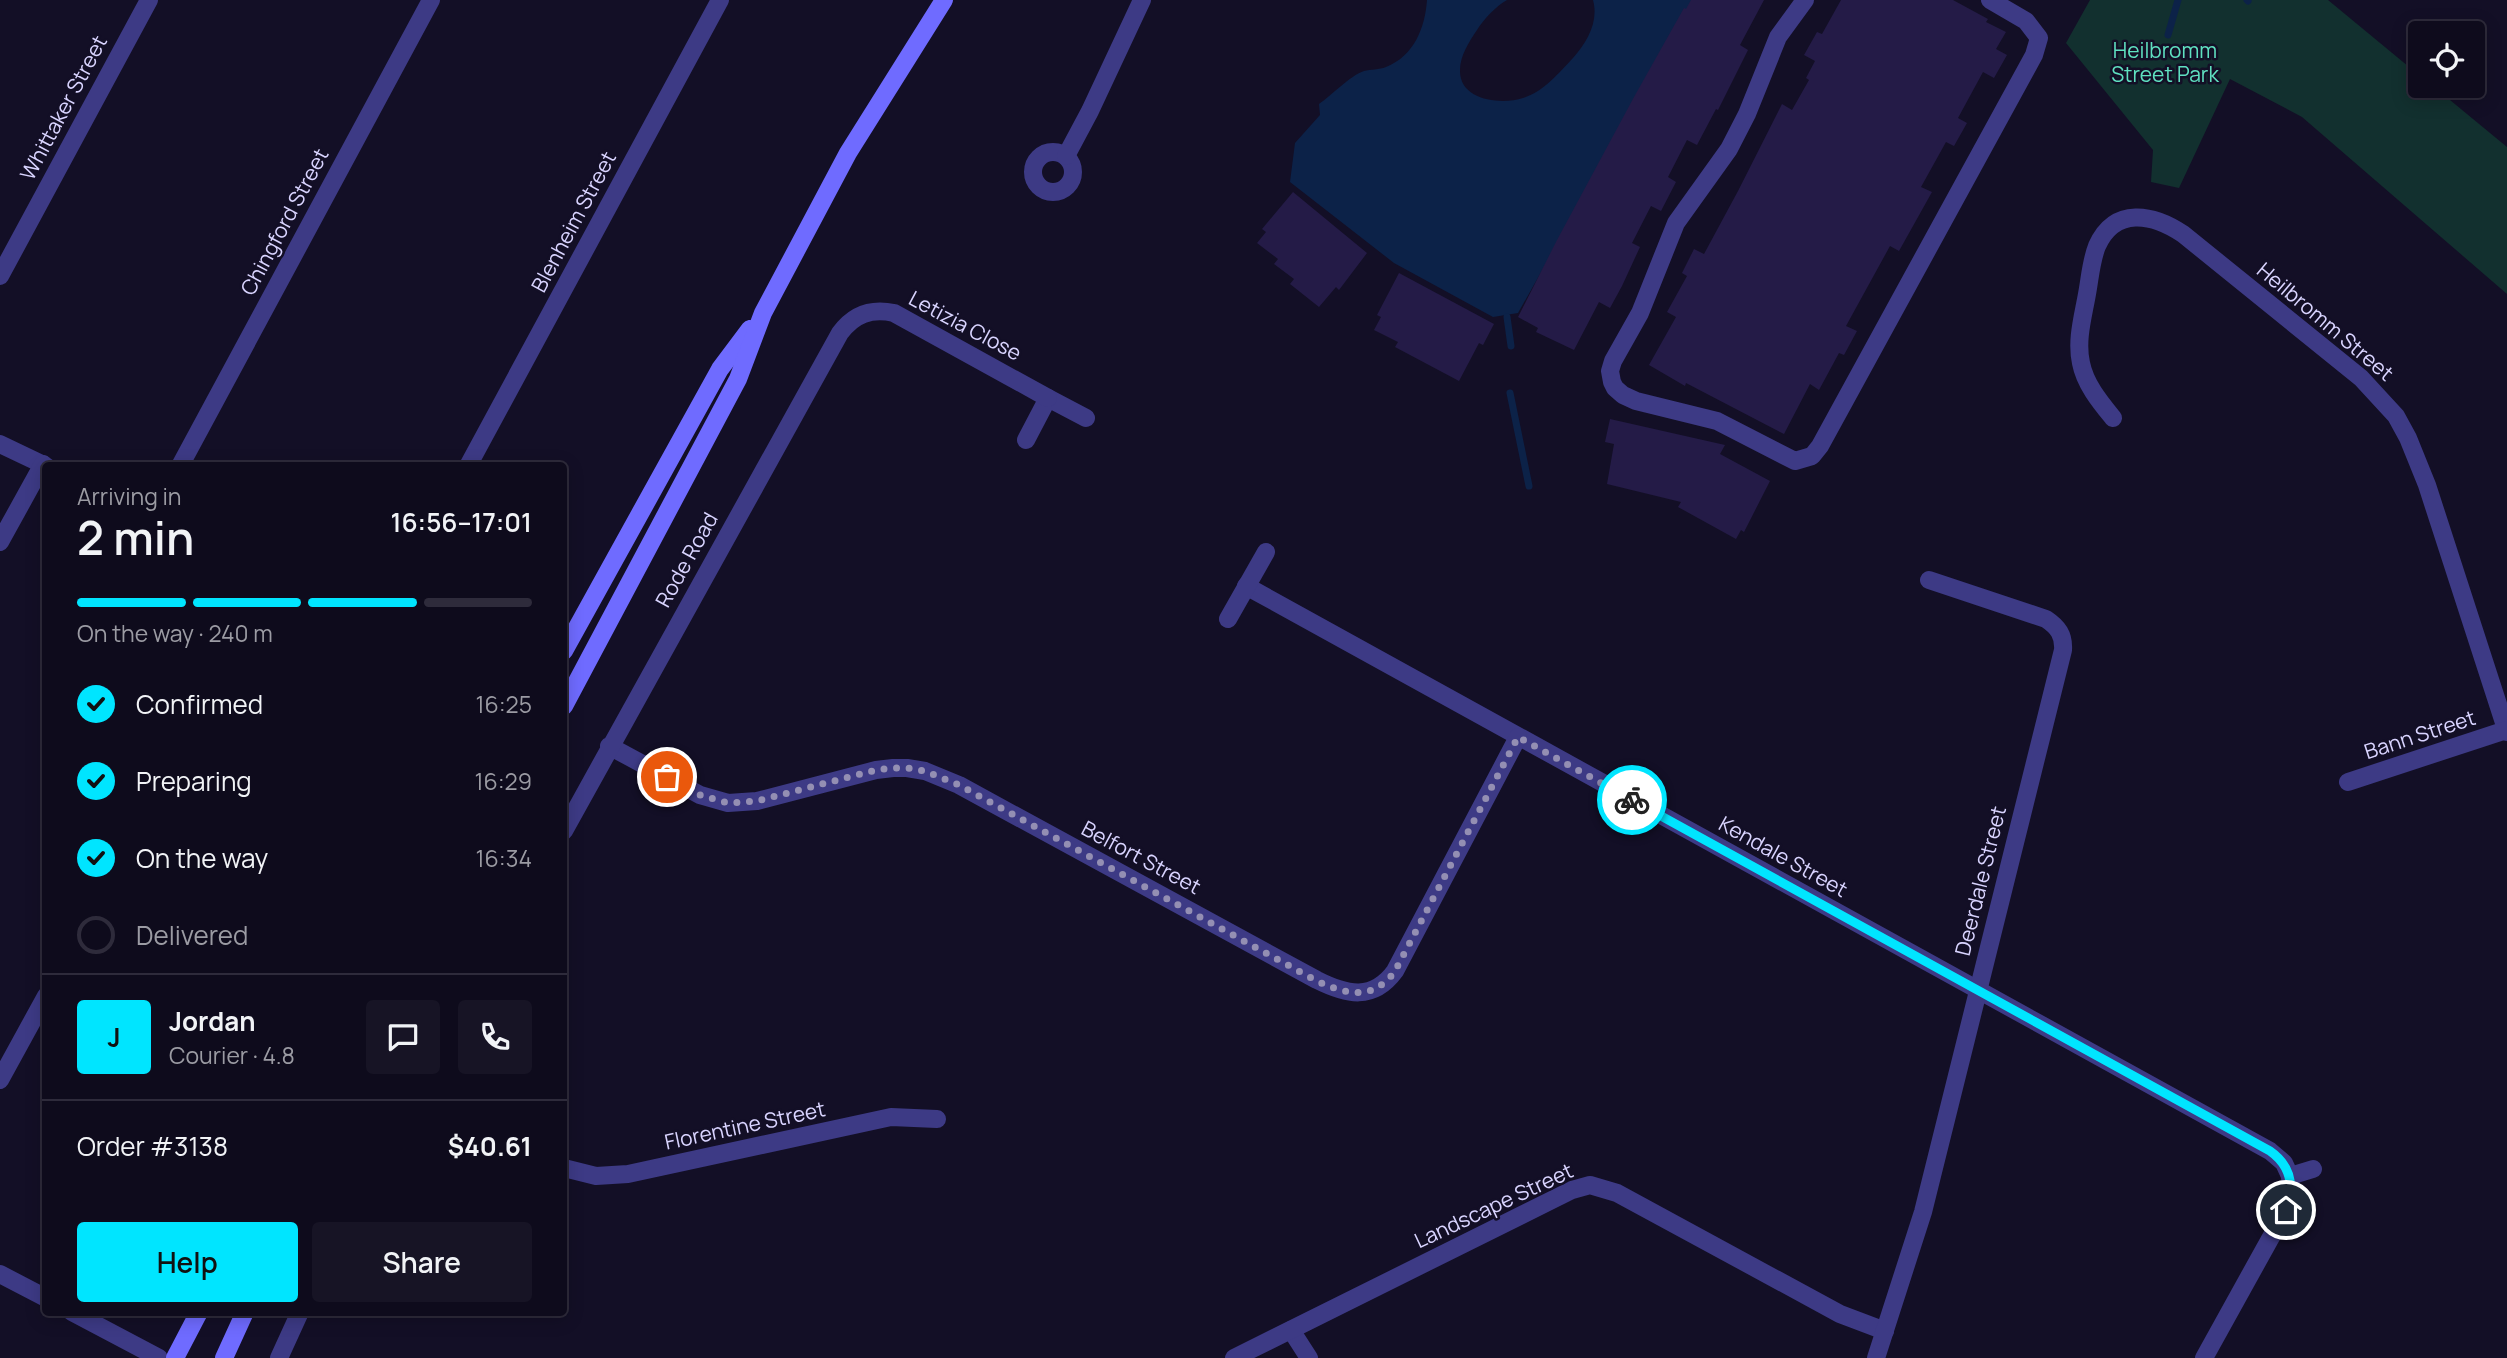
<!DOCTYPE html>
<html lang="en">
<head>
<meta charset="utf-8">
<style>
  :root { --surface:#0e0b1c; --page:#171425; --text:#f1f3f6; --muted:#9b9ba3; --line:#2e2b3b; --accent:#00e5ff }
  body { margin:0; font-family:Manrope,sans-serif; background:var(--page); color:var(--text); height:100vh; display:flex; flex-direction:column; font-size:26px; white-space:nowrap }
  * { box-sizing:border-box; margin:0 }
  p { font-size:23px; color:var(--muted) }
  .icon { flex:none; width:38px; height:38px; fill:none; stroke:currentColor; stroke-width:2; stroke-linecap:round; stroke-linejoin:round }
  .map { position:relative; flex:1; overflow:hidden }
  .drawer { position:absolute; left:42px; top:462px; width:525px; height:854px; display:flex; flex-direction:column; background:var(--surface); border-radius:7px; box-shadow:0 4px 18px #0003,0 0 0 2px var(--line) }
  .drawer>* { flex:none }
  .controls { position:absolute; left:2408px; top:21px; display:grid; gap:14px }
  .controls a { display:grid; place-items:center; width:77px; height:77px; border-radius:7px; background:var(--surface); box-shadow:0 4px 18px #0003,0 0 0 2px var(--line); font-size:35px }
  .pin { position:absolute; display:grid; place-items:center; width:60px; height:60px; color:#fff; margin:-30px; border:4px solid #fff; border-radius:50%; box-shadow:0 2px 7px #0007 }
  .courier { position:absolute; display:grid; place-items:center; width:70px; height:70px; margin:-35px; border:5px solid #00e5ff; border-radius:50%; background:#fff; color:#222; box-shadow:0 2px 9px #0007 }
  .summary em { font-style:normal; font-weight:600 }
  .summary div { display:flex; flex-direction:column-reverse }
  .summary { display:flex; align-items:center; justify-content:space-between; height:119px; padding:0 35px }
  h1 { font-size:46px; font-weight:600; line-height:52px }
  .bar { display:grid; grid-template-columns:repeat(4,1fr); gap:10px 7px; align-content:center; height:84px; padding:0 35px }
  .bar i { height:9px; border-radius:5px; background:var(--line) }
  .bar .on { background:var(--accent) }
  .bar p { grid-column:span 4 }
  .line { display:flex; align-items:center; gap:18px; padding:0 35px; border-top:2px solid var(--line) }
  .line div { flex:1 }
  .round { display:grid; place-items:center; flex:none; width:74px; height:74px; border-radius:7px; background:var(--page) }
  ol { padding:0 35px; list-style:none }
  li { display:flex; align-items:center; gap:21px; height:77px }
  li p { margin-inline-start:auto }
  li .icon { padding:7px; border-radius:50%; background:var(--accent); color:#111; stroke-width:4 }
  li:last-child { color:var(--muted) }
  li i { width:38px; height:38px; border:4px solid var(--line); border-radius:50% }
  .action { display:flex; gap:14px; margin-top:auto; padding:14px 35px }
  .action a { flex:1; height:80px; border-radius:7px; background:var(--accent); color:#111; font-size:28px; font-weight:600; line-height:80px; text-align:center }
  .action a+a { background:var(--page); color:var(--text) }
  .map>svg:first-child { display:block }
  .green { fill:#12302f }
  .water { fill:#0c2248 }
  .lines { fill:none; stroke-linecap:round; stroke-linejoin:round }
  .stream { stroke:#0c2248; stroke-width:7 }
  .building { fill:#241b47 }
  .minor { stroke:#3d3a85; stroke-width:18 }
  .tertiary { stroke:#3d3a85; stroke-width:18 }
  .secondary { stroke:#6f6bff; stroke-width:18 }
  .done { stroke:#948fb3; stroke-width:7; stroke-dasharray:0 12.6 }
  .route { stroke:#00e5ff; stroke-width:9 }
  .labels { text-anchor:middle; stroke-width:5; stroke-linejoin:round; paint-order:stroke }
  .park-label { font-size:21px; fill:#5fe0c0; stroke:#130f26 }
  .street-label { font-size:21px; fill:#d9d4ff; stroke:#130f26 }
</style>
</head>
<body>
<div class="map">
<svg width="2507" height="1358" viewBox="0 0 2507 1358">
  <rect width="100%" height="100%" fill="#130f26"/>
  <!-- green -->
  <path class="green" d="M2090,0H2328L2420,76V86H2433L2507,147V294L2302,117L2230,79L2179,188L2151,182L2153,150L2066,43Z"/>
  <!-- water -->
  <path class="water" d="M1427,0H1507C1495,7 1484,19 1477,30C1469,42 1460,56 1460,70C1459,101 1502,105 1523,98C1543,92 1559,73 1573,58C1587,42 1599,22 1593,0H1695L1518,313L1493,317L1394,263L1290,182L1295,143L1320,115L1319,104C1331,96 1351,75 1364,71C1371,69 1379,70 1386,67C1414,56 1425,28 1427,0Z"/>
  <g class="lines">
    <!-- stream -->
    <g class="stream">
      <path d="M2247,0L2248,1"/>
      <path d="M2168,35L2178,0"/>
      <path d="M1507,317L1511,346"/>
      <path d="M1510,393L1529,486"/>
    </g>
  </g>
  <!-- building -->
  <g class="building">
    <path d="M1691,0H1764L1740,45L1748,50L1718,110L1716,109L1697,145L1687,140L1668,177L1676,182L1661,211L1651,206L1632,243L1640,247L1622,286L1610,308L1599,302L1574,350L1536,332L1538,328L1518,317L1557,240L1634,97L1684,8L1686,9Z"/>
    <path d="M1841,0H1953L1988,19L1986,22L2006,32L1996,49L2007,55L1994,78L1983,72L1958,118L1967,123L1954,146L1946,142L1921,187L1932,192L1899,251L1890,246L1846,326L1857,331L1844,355L1839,353L1819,390L1810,384L1784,434L1686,383L1685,386L1649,365L1676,317L1667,312L1687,276L1682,273L1694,249L1704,254L1738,191L1782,104L1792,110L1809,80L1806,78L1815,61L1804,55L1817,32L1822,34Z"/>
    <path d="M1293,192L1367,253L1339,290L1336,287L1319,307L1290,284L1294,279L1274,264L1278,259L1257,243L1266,232L1262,229Z"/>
    <path d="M1399,273L1494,324L1483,345L1479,343L1459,381L1395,347L1398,342L1374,330L1381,317L1377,315Z"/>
    <path d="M1610,419L1725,445L1720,454L1770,481L1744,532L1741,530L1736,539L1678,507L1681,502L1607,484L1614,444L1605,442Z"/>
  </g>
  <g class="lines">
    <!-- minor -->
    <g class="minor">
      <path d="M1805,0L1778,37L1747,114L1729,149L1676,223L1640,313L1613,361L1610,371L1612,382L1615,388L1623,395L1636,401L1717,421L1795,461L1812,456L1820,446L2034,55L2039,38L2026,21L1990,0"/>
      <circle cx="1053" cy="172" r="20"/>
      <path d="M1066,156L1090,111L1142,0"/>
      <path d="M0,276L149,0"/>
      <path d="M2113,418C2100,402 2085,384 2081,363C2076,340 2083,317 2087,294C2090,278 2091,261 2097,246C2115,206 2153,214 2183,234L2361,378L2396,416L2408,438L2427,485L2507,732"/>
      <path d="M1026,440L1048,398L1086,418"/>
      <path d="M0,444L46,466"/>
      <path d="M180,466L431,0"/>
      <path d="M468,466L720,0"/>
      <path d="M0,542L43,464"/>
      <path d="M1246,586L2270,1151L2284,1163L2290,1176"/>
      <path d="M1228,619L1266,552"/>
      <path d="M609,746L700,795L728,803L757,801L876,770L893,768H907L925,771L959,785L1317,980C1347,995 1373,1001 1395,971L1518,737"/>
      <path d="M2348,782L2506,730"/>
      <path d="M564,831L840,333C854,314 871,308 894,313L1048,398"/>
      <path d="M0,1080L46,996"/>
      <path d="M564,1168L596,1176L628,1174L891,1117L937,1119"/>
      <path d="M1291,1330L1309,1358"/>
      <path d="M279,1358L300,1312"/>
      <path d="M1234,1358L1572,1190L1590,1185L1617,1193L1840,1314L1885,1331"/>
      <path d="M1876,1358L1923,1212L2063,650C2064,635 2058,627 2046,619L1929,580"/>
      <path d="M2204,1358L2286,1210L2291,1191L2290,1176L2313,1169"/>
    </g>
    <!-- tertiary -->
    <g class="tertiary">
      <path d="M0,1274L46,1298"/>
      <path d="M72,1312L159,1358"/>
    </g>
    <!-- secondary -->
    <g class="secondary">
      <path d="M564,651L720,369L750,329"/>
      <path d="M564,706L738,379L763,313L848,153L944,0"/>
      <path d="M175,1358L199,1312"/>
      <path d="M224,1358L245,1312"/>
    </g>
  </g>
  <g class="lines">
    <!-- done -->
    <path class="done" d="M667,777L700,795L728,803L757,801L876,770L893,768H907L925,771L959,785L1317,981C1347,995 1373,1001 1395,971L1518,737L1632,800"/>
    <!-- route -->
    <path class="route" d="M1632,800L2270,1151C2291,1166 2295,1186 2286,1210"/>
  </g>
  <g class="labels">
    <!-- park labels -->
    <g class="park-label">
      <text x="2165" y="58">Heilbromm<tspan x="2165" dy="24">Street Park</tspan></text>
    </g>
    <!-- street labels -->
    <g class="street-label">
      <text transform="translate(64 108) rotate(-62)" y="7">Whittaker Street</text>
      <text transform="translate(285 222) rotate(-62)" y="7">Chingford Street</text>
      <text transform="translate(574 222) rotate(-62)" y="7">Blenheim Street</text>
      <text transform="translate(2325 322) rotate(40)" y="7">Heilbromm Street</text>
      <text transform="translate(965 326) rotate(28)" y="7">Letizia Close</text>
      <text transform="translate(687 560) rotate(-61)" y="7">Rode Road</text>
      <text transform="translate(2420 735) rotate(-18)" y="7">Bann Street</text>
      <text transform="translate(1783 857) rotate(29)" y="7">Kendale Street</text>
      <text transform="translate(1141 858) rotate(28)" y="7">Belfort Street</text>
      <text transform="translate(1981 881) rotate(-76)" y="7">Deerdale Street</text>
      <text transform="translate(745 1126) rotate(-12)" y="7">Florentine Street</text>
      <text transform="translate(1494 1206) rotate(-25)" y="7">Landscape Street</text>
    </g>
  </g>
</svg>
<div class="controls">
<a><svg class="icon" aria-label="locate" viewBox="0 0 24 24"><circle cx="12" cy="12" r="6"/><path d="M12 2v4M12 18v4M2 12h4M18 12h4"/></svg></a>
</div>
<div class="pin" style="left:667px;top:777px;background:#ea580c"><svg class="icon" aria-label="bag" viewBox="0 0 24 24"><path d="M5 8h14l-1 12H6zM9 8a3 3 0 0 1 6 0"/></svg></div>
<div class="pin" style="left:2286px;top:1210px;background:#1f2937"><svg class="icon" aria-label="home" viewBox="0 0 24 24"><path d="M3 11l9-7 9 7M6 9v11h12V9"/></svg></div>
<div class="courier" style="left:1632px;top:800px"><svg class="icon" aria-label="bike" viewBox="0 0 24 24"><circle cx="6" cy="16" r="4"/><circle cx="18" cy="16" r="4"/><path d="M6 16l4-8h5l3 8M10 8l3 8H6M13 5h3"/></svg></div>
<section class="drawer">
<div class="summary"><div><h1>2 min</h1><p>Arriving in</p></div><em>16:56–17:01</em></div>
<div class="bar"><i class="on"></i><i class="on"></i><i class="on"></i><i></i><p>On the way · 240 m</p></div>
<ol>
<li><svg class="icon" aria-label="check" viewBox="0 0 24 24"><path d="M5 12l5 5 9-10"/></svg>Confirmed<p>16:25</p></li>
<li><svg class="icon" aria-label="check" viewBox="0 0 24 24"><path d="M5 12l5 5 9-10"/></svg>Preparing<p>16:29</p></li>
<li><svg class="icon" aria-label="check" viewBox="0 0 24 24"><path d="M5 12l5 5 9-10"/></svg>On the way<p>16:34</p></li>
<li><i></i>Delivered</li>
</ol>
<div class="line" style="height:126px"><b class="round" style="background:var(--accent);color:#111">J</b><div><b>Jordan</b><p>Courier · 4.8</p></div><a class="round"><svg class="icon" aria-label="chat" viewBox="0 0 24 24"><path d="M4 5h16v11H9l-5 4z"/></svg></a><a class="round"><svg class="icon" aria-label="phone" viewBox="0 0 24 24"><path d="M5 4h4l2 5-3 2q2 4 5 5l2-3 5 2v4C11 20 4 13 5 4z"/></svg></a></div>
<div class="line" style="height:91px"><div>Order #3138</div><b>$40.61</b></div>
<div class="action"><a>Help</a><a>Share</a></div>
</section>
</div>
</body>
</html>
